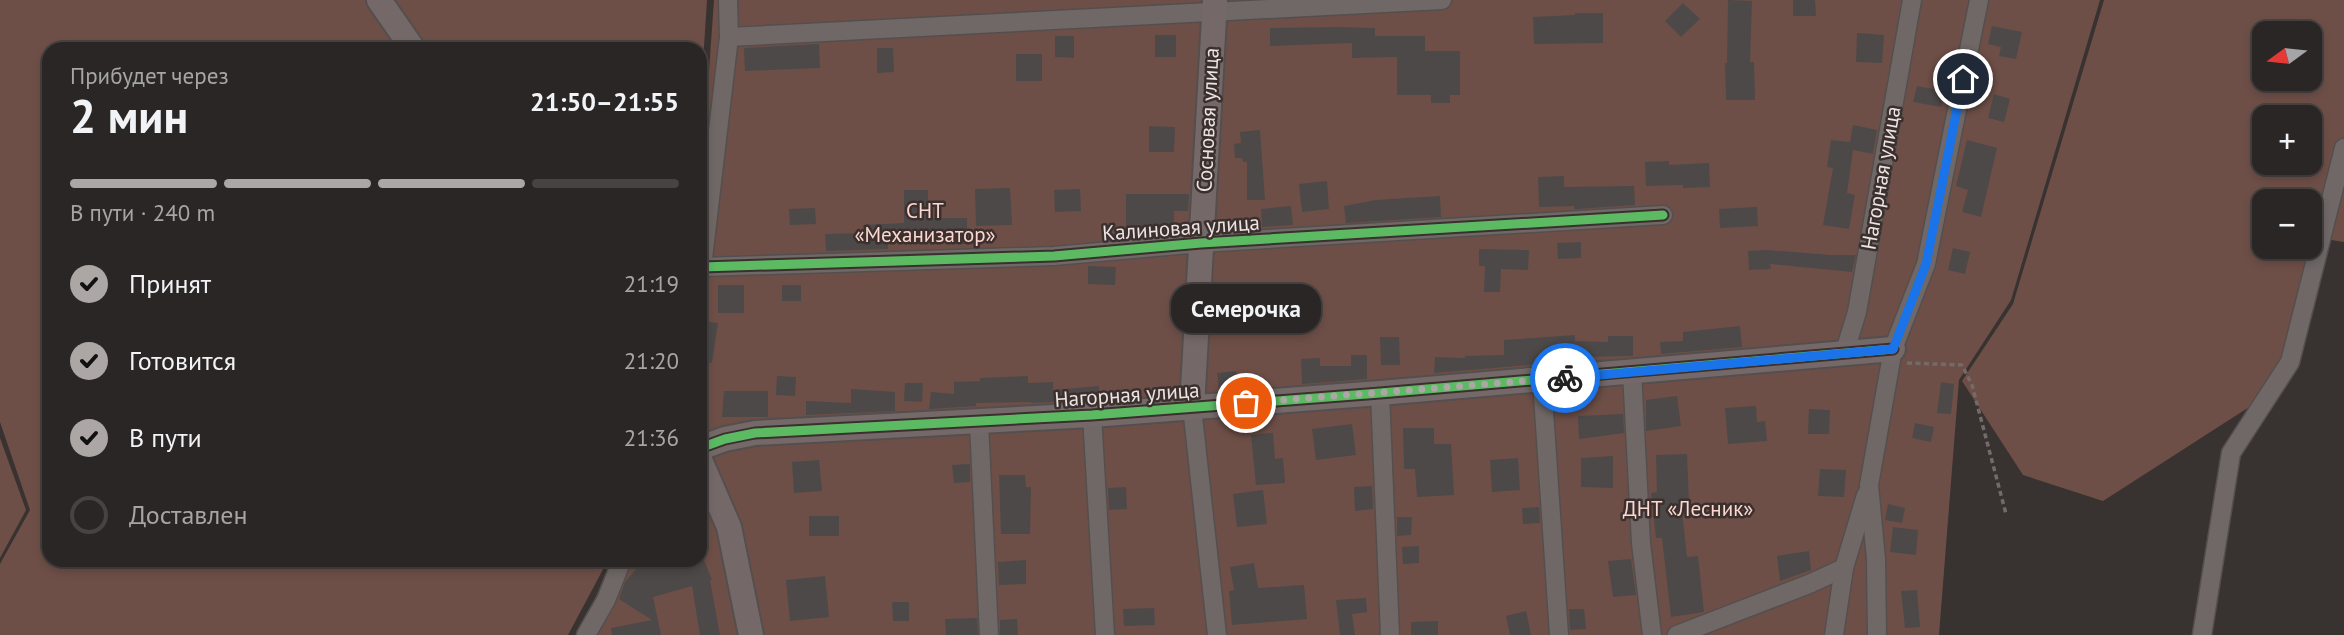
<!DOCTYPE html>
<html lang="ru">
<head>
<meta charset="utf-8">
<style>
  :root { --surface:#2a2625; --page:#363232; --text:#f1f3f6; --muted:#a5a5a7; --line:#464342; --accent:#aca6a4 }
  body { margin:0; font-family:"PT Sans",sans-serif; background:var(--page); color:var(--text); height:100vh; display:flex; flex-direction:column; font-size:26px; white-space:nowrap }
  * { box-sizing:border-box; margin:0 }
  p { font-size:23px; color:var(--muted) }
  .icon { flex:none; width:38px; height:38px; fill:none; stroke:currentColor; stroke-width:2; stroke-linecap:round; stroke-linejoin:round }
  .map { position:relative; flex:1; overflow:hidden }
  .sheet { position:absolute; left:42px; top:42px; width:665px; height:525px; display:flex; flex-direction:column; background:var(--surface); border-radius:21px; box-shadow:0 4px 10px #0003,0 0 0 2px var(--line) }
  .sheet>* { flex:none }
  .needle { width:46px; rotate:255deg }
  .controls { position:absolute; left:2252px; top:21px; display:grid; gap:14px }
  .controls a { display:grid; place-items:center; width:70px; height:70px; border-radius:14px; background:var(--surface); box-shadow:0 4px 10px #0003,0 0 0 2px var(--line); font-size:35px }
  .pin { position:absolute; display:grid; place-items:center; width:60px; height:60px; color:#fff; margin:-30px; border:4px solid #fff; border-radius:50%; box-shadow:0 2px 7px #0007 }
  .courier { position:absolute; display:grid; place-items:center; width:70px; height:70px; margin:-35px; border:5px solid #1a73e8; border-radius:50%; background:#fff; color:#222; box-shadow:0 2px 9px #0007 }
  .bubble { position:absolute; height:49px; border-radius:21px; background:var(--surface); box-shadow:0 4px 10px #0003,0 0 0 2px var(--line); font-size:23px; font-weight:700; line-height:49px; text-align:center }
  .summary em { font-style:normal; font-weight:700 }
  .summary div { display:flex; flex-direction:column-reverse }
  .summary { display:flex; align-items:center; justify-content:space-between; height:119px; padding:0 28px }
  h1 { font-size:46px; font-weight:700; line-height:52px }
  .bar { display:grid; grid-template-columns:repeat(4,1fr); gap:10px 7px; align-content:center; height:84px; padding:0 28px }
  .bar i { height:9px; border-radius:5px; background:var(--line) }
  .bar .current { background:var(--accent) }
  .bar p { grid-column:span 4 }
  ol { padding:0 28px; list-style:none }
  li { display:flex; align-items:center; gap:21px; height:77px }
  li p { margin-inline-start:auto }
  li .icon { padding:7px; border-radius:50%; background:var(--accent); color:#111; stroke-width:4 }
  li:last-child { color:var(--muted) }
  li i { width:38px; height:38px; border:4px solid var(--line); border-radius:50% }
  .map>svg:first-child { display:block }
  .green { fill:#6e4f48; fill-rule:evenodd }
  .building { fill:#4d4948 }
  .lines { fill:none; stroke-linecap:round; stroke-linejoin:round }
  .street-casing { stroke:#544f4e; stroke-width:21 }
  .secondary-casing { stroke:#544f4e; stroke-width:28 }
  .path { stroke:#726b69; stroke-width:3.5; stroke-dasharray:5 3.5; stroke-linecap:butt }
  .street { stroke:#6f6866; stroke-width:18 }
  .secondary { stroke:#746968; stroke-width:24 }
  .cycleway-casing { stroke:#3b302e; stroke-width:13 }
  .cycleway { stroke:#5cba63; stroke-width:9 }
  .done { stroke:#aca6a4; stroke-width:7; stroke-dasharray:0 12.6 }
  .route { stroke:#1a73e8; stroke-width:9 }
  .labels { text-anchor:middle; stroke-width:5; stroke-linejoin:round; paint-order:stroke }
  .street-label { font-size:21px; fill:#ebe4e2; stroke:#3b302e }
  .park-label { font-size:21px; fill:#fbd7d0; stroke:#3b302e }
</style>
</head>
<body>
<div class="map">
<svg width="2344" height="635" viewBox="0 0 2344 635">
  <rect width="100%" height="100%" fill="#383231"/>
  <!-- green -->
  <g class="green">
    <path d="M0,0H707L700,108V49H49V560H608L568,635H0V564L30,510L0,422Z"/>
    <path d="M714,0H2100L2011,300L1959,380L1939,635H578L613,560H700V198Z"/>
    <path d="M2104,0H2344V242L2325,239L2271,393L2103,501L2023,475L1962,381L2013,304ZM2264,33H2310V79H2264ZM2264,117H2310V163H2264ZM2264,201H2310V247H2264Z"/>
    <path d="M0,438L26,510L0,558Z"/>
  </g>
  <!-- building -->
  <g class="building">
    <path d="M1728,0L1752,1L1750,62H1754L1755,100H1726L1725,63H1727Z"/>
    <path d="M1793,0H1815L1816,16H1793Z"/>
    <path d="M1683,3L1700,19L1681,37L1665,21Z"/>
    <path d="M1575,13H1603V43L1534,44L1533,17L1575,15Z"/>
    <path d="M1992,26L2022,32L2016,59L1999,56L2001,47L1988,44Z"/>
    <path d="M1338,27L1375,28V36H1425V51H1460V95H1450V103H1431V95H1397V57L1352,58V43L1270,46V28Z"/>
    <path d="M1857,33L1884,35L1882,63L1856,62Z"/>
    <rect x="1155" y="35" width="21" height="22"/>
    <path d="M1055,36H1074V58L1055,57Z"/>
    <path d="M819,44L820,68L745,71L744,48Z"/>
    <path d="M877,48H893L894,72L877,73Z"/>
    <rect x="1016" y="54" width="26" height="27"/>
    <path d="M1917,86L1944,91L1941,107L1913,102Z"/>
    <path d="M1994,94L2010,99L2004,122L1988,118Z"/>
    <path d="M1853,125L1877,130L1873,154L1853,150L1847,193L1855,195L1849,229L1823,225L1833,168L1827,167L1831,140L1850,142Z"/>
    <path d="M1149,126L1175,127L1174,152H1149Z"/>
    <path d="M1260,130L1265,200H1247V162H1243L1242,158H1235L1234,144L1241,143L1240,132Z"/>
    <path d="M1967,140L1997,148L1981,217L1962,212L1968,190L1956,186Z"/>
    <path d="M1669,161V165L1709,163L1710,187L1683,188V185L1646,186L1645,162Z"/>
    <path d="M1564,176V187L1634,186L1635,205L1577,209H1574V206L1539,207L1538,177Z"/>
    <path d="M1327,181L1329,209L1302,212L1299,184Z"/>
    <path d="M1010,188L1012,225L976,226L975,189Z"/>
    <path d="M1080,189L1081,211L1055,212L1054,190Z"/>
    <path d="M904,190H928V218H967V244H947V238L888,239V249L826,251L825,234L863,233V225L904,223Z"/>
    <path d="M1126,194H1189L1188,211H1174V232H1126Z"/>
    <path d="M1440,196L1441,217L1346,223L1344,206L1376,200Z"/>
    <path d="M1291,206L1293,225L1262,227L1261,209Z"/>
    <path d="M1757,207L1758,226L1720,228L1719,209Z"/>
    <path d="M815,208L816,224L790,225L789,209Z"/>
    <path d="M1581,242V258L1558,259L1557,243Z"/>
    <path d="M1953,248L1970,252L1965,274L1948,270Z"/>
    <path d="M1479,249L1529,250L1528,270L1501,269L1500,292H1484L1485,266H1479Z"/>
    <path d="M1768,250L1830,255H1856L1852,272L1770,264L1771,269L1749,270L1748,251Z"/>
    <path d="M1088,266L1116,267L1115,285L1088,284Z"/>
    <rect x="718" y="285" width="26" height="28"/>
    <rect x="782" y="285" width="19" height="16"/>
    <path d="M700,321L718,323L712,363L700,361Z"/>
    <path d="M1740,326L1742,347L1661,354L1660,342L1683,341V332Z"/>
    <path d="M1575,335V341L1608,342V336H1633V356L1575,357V361L1434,373L1435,357L1465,358V356L1504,355V340Z"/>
    <path d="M1380,337H1399L1400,365H1381Z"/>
    <path d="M1351,355H1367V379L1302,384L1301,359L1320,358V366H1351Z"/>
    <path d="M1236,371L1237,389L1219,390L1217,373Z"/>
    <path d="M777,376L796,377L795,396L776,395Z"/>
    <path d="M1028,376V383L1053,382V390L1099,386V400L1031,403V402L976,403V406L929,409L931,392L954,394V382L980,381V378Z"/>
    <path d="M1941,382L1954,384L1951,414L1937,413Z"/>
    <path d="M905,383H923L922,402L904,401Z"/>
    <path d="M851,389L895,392V411L806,415V401L851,403Z"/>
    <path d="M724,391H768V417H722Z"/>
    <path d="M1677,396L1681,426L1646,431V400Z"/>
    <path d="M1756,406L1757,422L1765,421L1767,441L1728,444L1725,408Z"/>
    <path d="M1809,409L1830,410L1829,434H1808Z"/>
    <path d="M1623,414L1624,433L1579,439L1578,416Z"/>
    <path d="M1915,423L1934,427L1931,442L1912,438Z"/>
    <path d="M1352,424L1356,455L1316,460L1312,429Z"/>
    <path d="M1403,428H1434V444H1451L1454,495L1417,497L1415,469H1404Z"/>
    <path d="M1273,433L1275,459L1283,458L1285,483L1256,485L1251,435Z"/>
    <path d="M1687,454L1689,502H1681L1687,557L1698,556L1704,612L1671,617L1662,538H1656L1651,493L1657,492L1656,455Z"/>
    <path d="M1613,456V488L1581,487V458Z"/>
    <path d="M1518,458L1520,490L1492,492L1490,460Z"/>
    <path d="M819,460L822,491L794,493L792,462Z"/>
    <path d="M970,464V482L954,483L952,465Z"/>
    <path d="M1820,469L1846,470L1844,497L1818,496Z"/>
    <path d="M999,475H1025L1026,487H1031L1030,534H1001Z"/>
    <path d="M1372,486L1373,509L1355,511L1354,487Z"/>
    <path d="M1126,487L1127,509L1109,510L1108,488Z"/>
    <path d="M1263,490L1267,524L1237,527L1233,494Z"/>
    <path d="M1888,504L1905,508L1902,523L1885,520Z"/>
    <path d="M1539,507L1540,523L1523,524L1522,508Z"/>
    <rect x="809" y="516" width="30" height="20"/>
    <path d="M1397,517H1412L1411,535L1397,536Z"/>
    <path d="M1893,527L1918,530L1916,555L1890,552Z"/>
    <path d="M1419,546V563L1403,564L1402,547Z"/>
    <path d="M1809,551L1811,570L1780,581L1777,556Z"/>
    <path d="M1631,559L1636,595L1613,597L1608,561Z"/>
    <path d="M644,560H704L712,580H710L720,635H700L692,586L653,597L661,635H612L611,628L652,620L619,599L625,582Z"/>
    <path d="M1026,560V584L999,585L998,562Z"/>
    <path d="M1254,563L1258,588L1304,585L1307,619L1232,625L1229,591L1234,590L1230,567Z"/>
    <path d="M825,576L829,617L790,621L786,580Z"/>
    <path d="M1917,590L1920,627L1905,628L1901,591Z"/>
    <path d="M1366,598L1367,612L1352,614L1355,635H1340L1336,600Z"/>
    <path d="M892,602H909V621H893Z"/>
    <path d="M1154,608L1155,625L1124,626L1123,609Z"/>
    <path d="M1569,609H1584L1586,629L1570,630Z"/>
    <path d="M1526,611L1531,635H1510L1506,616Z"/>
    <path d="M977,618L978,635H946L945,619Z"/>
    <path d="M1017,619L1018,635H1000V620Z"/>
    <path d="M1438,621V635H1411V622Z"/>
  </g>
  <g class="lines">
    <defs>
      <g id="street">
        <path d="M729,37L1442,0"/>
        <path d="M702,267L1054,256L1201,243L1663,215"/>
        <path d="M700,272L702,267L729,37L728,0"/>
        <path d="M1844,354L1857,312L1912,0"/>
        <path d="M1632,372L1641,543L1652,635"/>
        <path d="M1542,380L1559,635"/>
        <path d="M1380,393L1390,635"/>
        <path d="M1192,407L1217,635"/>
        <path d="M1092,415L1105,635"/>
        <path d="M979,423L989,635"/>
        <path d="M586,635L606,600L622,560"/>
        <path d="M1677,635L1809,584L1844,568"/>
        <path d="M1834,635L1844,568L1866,495"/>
        <path d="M1877,635L1876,559L1869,485L1893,349L1926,264L1979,0"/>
        <path d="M2202,635L2231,453L2290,362L2344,148"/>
      </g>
      <g id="secondary">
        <path d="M379,0L413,49"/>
        <path d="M1192,407L1215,0"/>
        <path d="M700,448L725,439L755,433L1092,415L1380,393L1893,349"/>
        <path d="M700,460L729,527L751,635"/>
      </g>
    </defs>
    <!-- street casing -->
    <use href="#street" class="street-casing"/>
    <!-- secondary casing -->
    <use href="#secondary" class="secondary-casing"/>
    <!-- path -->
    <path class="path" d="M1907,363L1962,365L1972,385L2006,514"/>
    <!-- street -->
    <use href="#street" class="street"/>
    <!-- secondary -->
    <use href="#secondary" class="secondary"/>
    <defs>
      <g id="cycleway">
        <path d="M702,267L1054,256L1201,243L1663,215"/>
        <path d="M700,448L725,439L755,433L1092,415L1380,393L1893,349"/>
      </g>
    </defs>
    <!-- cycleway casing -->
    <use href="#cycleway" class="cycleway-casing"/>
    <!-- cycleway -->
    <use href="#cycleway" class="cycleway"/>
  </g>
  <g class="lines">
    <!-- done -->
    <path class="done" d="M1246,403L1565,378"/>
    <!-- route -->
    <path class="route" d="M1565,378L1893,349L1926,264L1963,79"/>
  </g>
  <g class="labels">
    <!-- street labels -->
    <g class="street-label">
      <text transform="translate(1208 120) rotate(-87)" y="7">Сосновая улица</text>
      <text transform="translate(1881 178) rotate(-80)" y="7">Нагорная улица</text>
      <text transform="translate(1181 228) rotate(-4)" y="7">Калиновая улица</text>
      <text transform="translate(1127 395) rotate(-4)" y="7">Нагорная улица</text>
    </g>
    <!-- park labels -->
    <g class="park-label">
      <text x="925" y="218">СНТ<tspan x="925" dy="24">«Механизатор»</tspan></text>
      <text x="1688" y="516">ДНТ «Лесник»</text>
    </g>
  </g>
</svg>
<div class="controls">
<a><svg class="needle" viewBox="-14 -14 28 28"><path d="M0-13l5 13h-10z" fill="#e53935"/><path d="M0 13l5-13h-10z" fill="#a5a5a7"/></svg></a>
<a>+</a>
<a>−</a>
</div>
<div class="pin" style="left:1246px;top:403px;background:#ea580c"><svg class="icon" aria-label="bag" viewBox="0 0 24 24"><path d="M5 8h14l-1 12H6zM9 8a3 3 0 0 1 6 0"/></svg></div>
<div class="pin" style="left:1963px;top:79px;background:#1f2937"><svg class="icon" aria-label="home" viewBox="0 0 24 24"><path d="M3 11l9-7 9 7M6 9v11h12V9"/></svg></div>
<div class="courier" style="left:1565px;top:378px"><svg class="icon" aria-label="bike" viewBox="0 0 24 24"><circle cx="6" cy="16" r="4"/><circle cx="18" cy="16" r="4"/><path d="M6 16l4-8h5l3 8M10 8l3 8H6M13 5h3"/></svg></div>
<div class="bubble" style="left:1171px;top:284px;width:150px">Семерочка</div>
<section class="sheet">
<div class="summary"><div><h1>2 мин</h1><p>Прибудет через</p></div><em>21:50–21:55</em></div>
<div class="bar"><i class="current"></i><i class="current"></i><i class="current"></i><i></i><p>В пути · 240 m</p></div>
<ol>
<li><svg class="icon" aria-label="check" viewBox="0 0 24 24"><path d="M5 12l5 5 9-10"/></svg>Принят<p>21:19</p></li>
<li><svg class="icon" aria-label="check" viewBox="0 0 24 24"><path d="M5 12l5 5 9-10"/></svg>Готовится<p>21:20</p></li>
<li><svg class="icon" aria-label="check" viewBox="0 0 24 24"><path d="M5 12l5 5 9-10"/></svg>В пути<p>21:36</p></li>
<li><i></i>Доставлен</li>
</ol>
</section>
</div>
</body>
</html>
